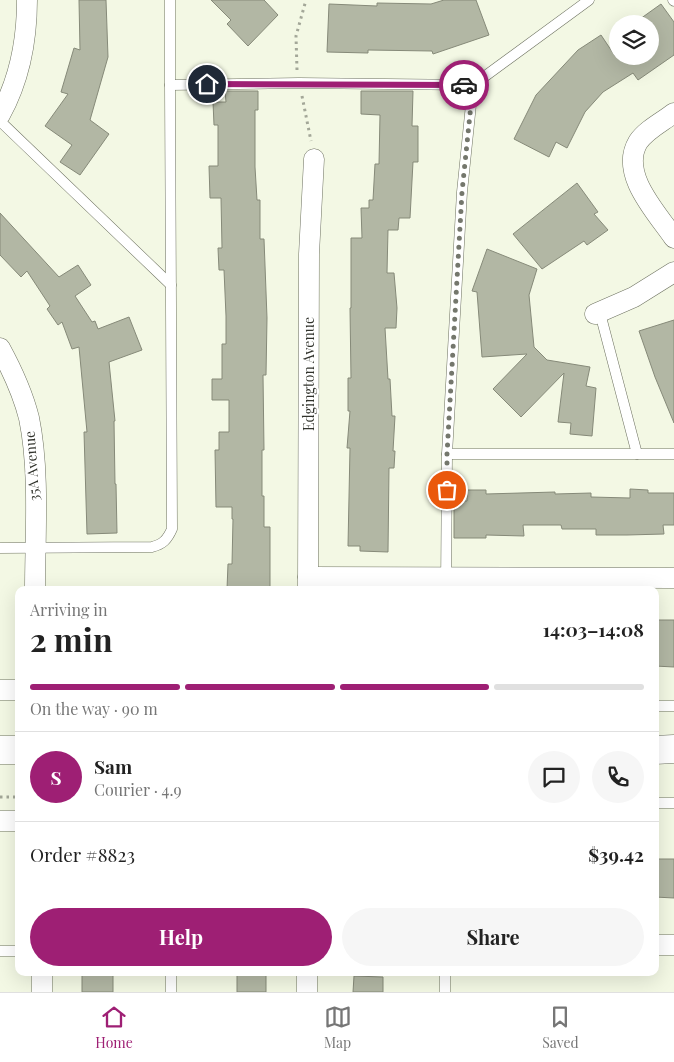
<!DOCTYPE html>
<html lang="en">
<head>
<meta charset="utf-8">
<style>
  :root { --surface:#fff; --page:#f6f6f6; --text:#222; --muted:#767676; --line:#e0e0e0; --accent:#9e1f74 }
  body { margin:0; font-family:"Playfair Display",serif; background:var(--page); color:var(--text); height:100vh; display:flex; flex-direction:column; font-size:19px; white-space:nowrap }
  * { box-sizing:border-box; margin:0 }
  p { font-size:16px; color:var(--muted) }
  .icon { flex:none; width:28px; height:28px; fill:none; stroke:currentColor; stroke-width:2; stroke-linecap:round; stroke-linejoin:round }
  .map { position:relative; flex:1; overflow:hidden }
  .panel { position:absolute; left:15px; top:586px; width:644px; height:390px; display:flex; flex-direction:column; background:var(--surface); border-radius:10px; box-shadow:0 5px 20px #0002 }
  .panel>* { flex:none }
  .tools { position:absolute; left:609px; top:15px; display:grid; gap:10px }
  .tools a { display:grid; place-items:center; width:50px; height:50px; border-radius:50%; background:var(--surface); box-shadow:0 5px 20px #0002; font-size:25px }
  .pin { position:absolute; display:grid; place-items:center; width:42px; height:42px; color:#fff; margin:-21px; border:2px solid #fff; border-radius:50%; box-shadow:0 1px 5px #0007 }
  .courier { position:absolute; display:grid; place-items:center; width:50px; height:50px; margin:-25px; border:4px solid #9e1f74; border-radius:50%; background:#fff; color:#222; box-shadow:0 1px 6px #0007 }
  .head em { font-style:normal; font-weight:700 }
  .head div { display:flex; flex-direction:column-reverse }
  .head { display:flex; align-items:center; justify-content:space-between; height:85px; padding:0 15px }
  h1 { font-size:32px; font-weight:700; line-height:38px }
  .bar { display:grid; grid-template-columns:repeat(4,1fr); gap:8px 5px; align-content:center; height:60px; padding:0 15px }
  .bar i { height:6px; border-radius:4px; background:var(--line) }
  .bar .current { background:var(--accent) }
  .bar p { grid-column:span 4 }
  .line { display:flex; align-items:center; gap:12px; padding:0 15px; border-top:1px solid var(--line) }
  .line div { flex:1 }
  .round { display:grid; place-items:center; flex:none; width:52px; height:52px; border-radius:26px; background:var(--page) }
  .primary-button { display:flex; gap:10px; margin-top:auto; padding:10px 15px }
  .primary-button a { flex:1; height:58px; border-radius:30px; background:var(--accent); color:#fff; font-size:20px; font-weight:700; line-height:58px; text-align:center }
  .primary-button a+a { background:var(--page); color:var(--text) }
  .menu { display:flex; justify-content:space-around; align-items:center; height:70px; border-top:1px solid var(--line); background:var(--surface); font-size:14px; color:var(--muted) }
  .menu a { display:grid; justify-items:center; gap:2px }
  .menu .current { color:var(--accent) }
  .map>svg:first-child { display:block }
  .building { fill:#b2b7a4; stroke:#868a79 }
  .lines { fill:none; stroke-linecap:round; stroke-linejoin:round }
  .lane-casing { stroke:#6e7261; stroke-width:11 }
  .street-casing { stroke:#6e7261; stroke-width:21 }
  .secondary-casing { stroke:#6e7261; stroke-width:29 }
  .path { stroke:#a3a798; stroke-width:3; stroke-dasharray:2.5 4; stroke-linecap:butt }
  .lane { stroke:#fff; stroke-width:10 }
  .street { stroke:#fff; stroke-width:20 }
  .secondary { stroke:#fff; stroke-width:28 }
  .done { stroke:#74776c; stroke-width:5; stroke-dasharray:0 9 }
  .route { stroke:#9e1f74; stroke-width:6 }
  .labels { text-anchor:middle; stroke-width:4; stroke-linejoin:round; paint-order:stroke }
  .street-label { font-size:14px; fill:#30322b; stroke:#fff }
</style>
</head>
<body>
<div class="map">
<svg width="674" height="992" viewBox="0 0 674 992">
  <rect width="100%" height="100%" fill="#f3f8e4"/>
  <!-- building -->
  <g class="building">
    <path d="M79,0H106L108,57L90,120L109,134L80,175L60,162L72,145L45,126L68,94L61,92L74,48L80,50Z"/>
    <path d="M211,0H264L278,15L248,46L227,24L231,20Z"/>
    <path d="M444,0H476L489,35L433,54L432,51L368,50V53L327,52L329,4L377,6V3L431,4Z"/>
    <path d="M661,4L674,22V55L638,80L633,73L603,92L585,112L567,148L556,142L549,157L514,139L536,95L578,50L601,35L615,56H650V24H633Z"/>
    <path d="M225,91H258V110H255V167L257,200H260V239H264L267,318L266,375H263L264,450H262V496H264V527H270V590L227,589L228,564H232L233,519H232V507H216L215,450H219V432H229V400H212V379H222V344H226V316L224,270H219L218,248H222L221,198H210L209,166H218V125H214L213,102H226Z"/>
    <path d="M361,91H413L412,126H418V162H413L410,218H399L398,230H388L387,273H394L397,308L396,328H385L388,379H390L392,416H395L393,451H395L394,468H389L388,552L360,551V546H348L350,448H347L350,411H348V378H351L350,308H351V238H362L361,208H369V200H373L375,164H379L380,115L361,114Z"/>
    <path d="M577,183L598,212L594,214L608,230L587,245L584,241L542,269L513,234Z"/>
    <path d="M0,213L59,277L78,265L91,285L75,296L92,322L95,321L98,329L129,317L142,350L109,362L115,421H114L115,484H116L117,533L87,534L84,432H87L79,347L72,349L62,322L58,325L47,309L50,306L27,271L21,277L0,255Z"/>
    <path d="M487,249L537,269L529,295L534,347L547,360L590,367L586,386L596,388L592,436L570,434L571,423L558,422L564,373L521,417L493,389L527,354L482,357L477,292L472,291Z"/>
    <path d="M674,320V423L655,377L639,331Z"/>
    <path d="M630,489L648,490V493H674V525H663L664,534L627,535H596V529H562L561,525H523L524,536L486,535V538H454V501H467V490H486V494L555,492V494L591,493V497L630,498Z"/>
    <path d="M655,620H674V667L655,666Z"/>
    <path d="M658,859H674V898L655,897V871H658Z"/>
    <rect x="82" y="972" width="31" height="20"/>
    <rect x="237" y="972" width="29" height="20"/>
    <path d="M354,976L383,977V992H353Z"/>
  </g>
  <g class="lines">
    <defs>
      <g id="lane">
        <path d="M170,0V85L299,83L473,85"/>
        <path d="M673,0L674,1"/>
        <path d="M0,121L171,285"/>
        <path d="M600,313L637,454"/>
        <path d="M447,454H674"/>
        <path d="M0,548L152,547C163,544 167,540 172,529L170,85"/>
        <path d="M446,590L447,454L462,192L473,85L589,0"/>
        <path d="M655,706H674"/>
        <path d="M655,803H674"/>
        <path d="M0,951H19"/>
        <path d="M171,972V992"/>
        <path d="M445,972V992"/>
      </g>
      <g id="street">
        <path d="M674,113C662,122 646,130 638,142C619,174 657,213 674,238"/>
        <path d="M0,115C20,79 27,41 27,0"/>
        <path d="M595,314L634,297L674,272"/>
        <path d="M0,348C12,370 23,394 29,418C40,471 35,536 35,590"/>
        <path d="M308,577L674,578"/>
        <path d="M308,590L309,254L314,159"/>
        <path d="M0,690H19"/>
        <path d="M0,821H19"/>
        <path d="M655,945H674"/>
        <path d="M42,992V972"/>
        <path d="M307,992V972"/>
      </g>
      <g id="secondary">
        <path d="M0,750H19"/>
        <path d="M655,750L674,749"/>
      </g>
    </defs>
    <!-- lane casing -->
    <use href="#lane" class="lane-casing"/>
    <!-- street casing -->
    <use href="#street" class="street-casing"/>
    <!-- secondary casing -->
    <use href="#secondary" class="secondary-casing"/>
    <!-- path -->
    <g class="path">
      <path d="M297,70L296,36L306,0"/>
      <path d="M302,96L311,141"/>
      <path d="M0,797H19"/>
    </g>
    <!-- lane -->
    <use href="#lane" class="lane"/>
    <!-- street -->
    <use href="#street" class="street"/>
    <!-- secondary -->
    <use href="#secondary" class="secondary"/>
  </g>
  <g class="lines">
    <!-- done -->
    <path class="done" d="M447,490V454L462,192L473,85H464"/>
    <!-- route -->
    <path class="route" d="M207,84L464,85"/>
  </g>
  <g class="labels">
    <!-- street labels -->
    <g class="street-label">
      <text transform="translate(309 374) rotate(-90)" y="5">Edgington Avenue</text>
      <text transform="translate(32 466) rotate(-94)" y="5">35A Avenue</text>
    </g>
  </g>
</svg>
<div class="tools">
<a><svg class="icon" aria-label="layers" viewBox="0 0 24 24"><path d="M12 4l9 5-9 5-9-5zM3 14l9 5 9-5"/></svg></a>
</div>
<div class="pin" style="left:447px;top:490px;background:#ea580c"><svg class="icon" aria-label="bag" viewBox="0 0 24 24"><path d="M5 8h14l-1 12H6zM9 8a3 3 0 0 1 6 0"/></svg></div>
<div class="pin" style="left:207px;top:84px;background:#1f2937"><svg class="icon" aria-label="home" viewBox="0 0 24 24"><path d="M3 11l9-7 9 7M6 9v11h12V9"/></svg></div>
<div class="courier" style="left:464px;top:85px"><svg class="icon" aria-label="car" viewBox="0 0 24 24"><path d="M5 17H2v-5l4-1 3-4h7l3 4 3 1v5h-3M9 17h6M6 11h13"/><circle cx="7" cy="17" r="2"/><circle cx="17" cy="17" r="2"/></svg></div>
<section class="panel">
<div class="head"><div><h1>2 min</h1><p>Arriving in</p></div><em>14:03–14:08</em></div>
<div class="bar"><i class="current"></i><i class="current"></i><i class="current"></i><i></i><p>On the way · 90 m</p></div>
<div class="line" style="height:90px"><b class="round" style="background:var(--accent);color:#fff">S</b><div><b>Sam</b><p>Courier · 4.9</p></div><a class="round"><svg class="icon" aria-label="chat" viewBox="0 0 24 24"><path d="M4 5h16v11H9l-5 4z"/></svg></a><a class="round"><svg class="icon" aria-label="phone" viewBox="0 0 24 24"><path d="M5 4h4l2 5-3 2q2 4 5 5l2-3 5 2v4C11 20 4 13 5 4z"/></svg></a></div>
<div class="line" style="height:65px"><div>Order #8823</div><b>$39.42</b></div>
<div class="primary-button"><a>Help</a><a>Share</a></div>
</section>
</div>
<nav class="menu">
<a class="current"><svg class="icon" aria-label="home" viewBox="0 0 24 24"><path d="M3 11l9-7 9 7M6 9v11h12V9"/></svg>Home</a>
<a><svg class="icon" aria-label="map" viewBox="0 0 24 24"><path d="M3 6l6-2 6 2 6-2v14l-6 2-6-2-6 2zM9 4v14M15 6v14"/></svg>Map</a>
<a><svg class="icon" aria-label="saved" viewBox="0 0 24 24"><path d="M7 4h10v16l-5-4-5 4z"/></svg>Saved</a>
</nav>
</body>
</html>
